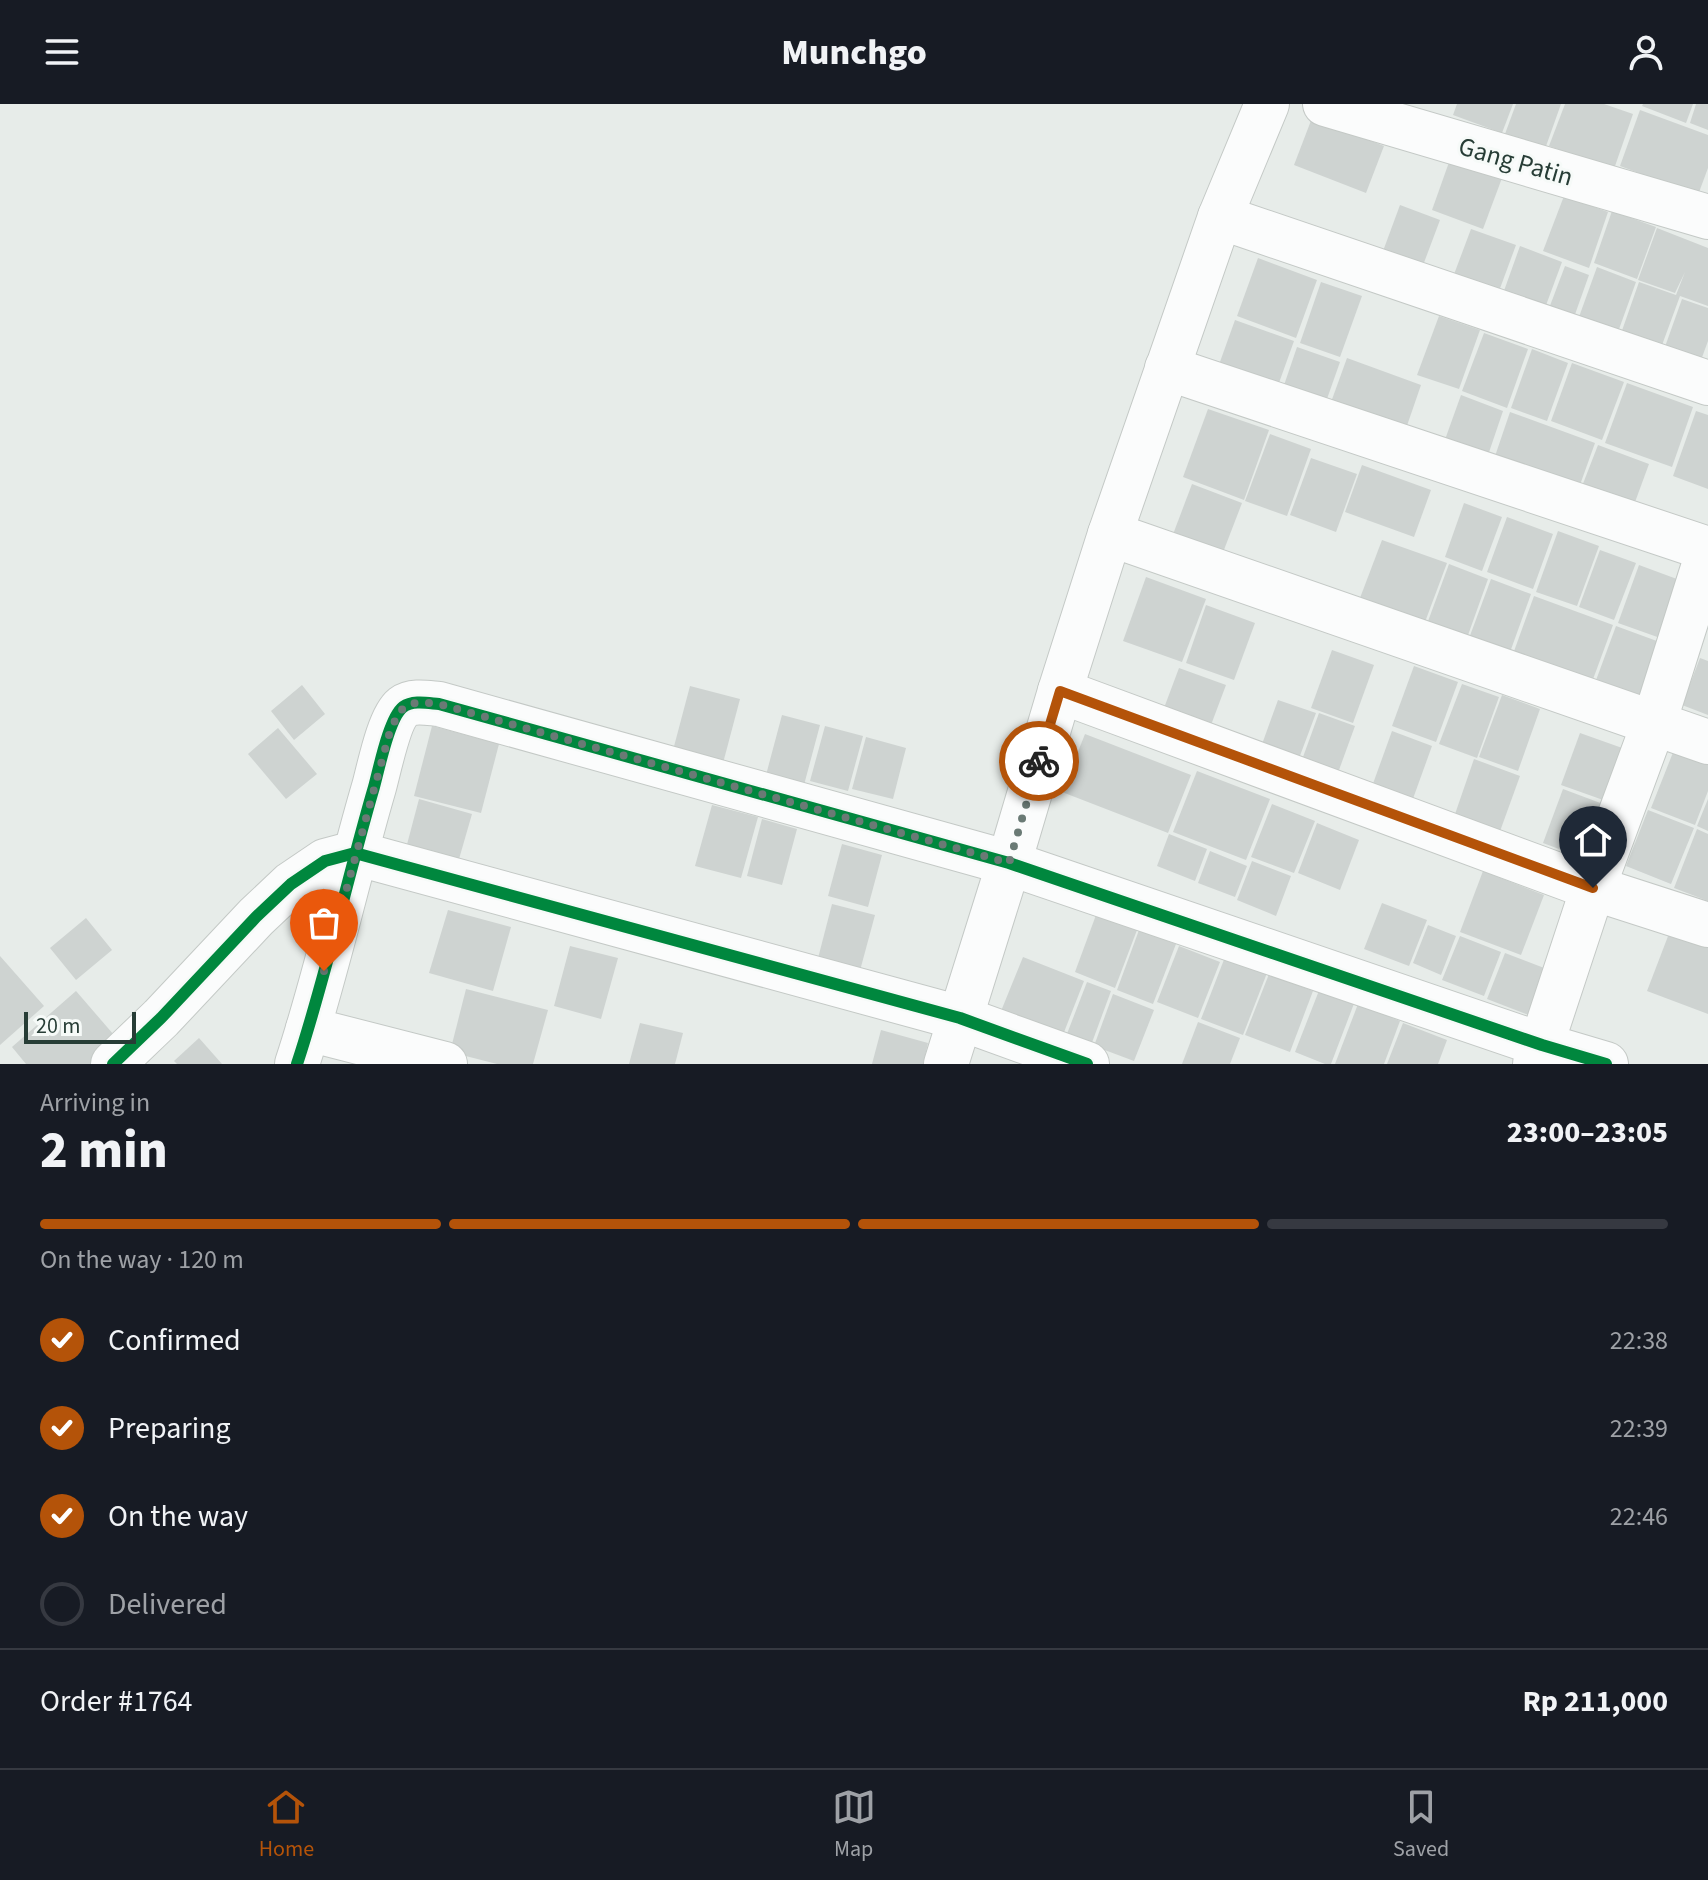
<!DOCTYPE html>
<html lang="en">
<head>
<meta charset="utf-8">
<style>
  :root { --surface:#171b24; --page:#20242c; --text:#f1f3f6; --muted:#9ea1a6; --line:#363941; --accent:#b45309 }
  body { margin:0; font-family:"Source Sans 3",sans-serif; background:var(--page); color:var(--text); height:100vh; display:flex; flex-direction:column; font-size:30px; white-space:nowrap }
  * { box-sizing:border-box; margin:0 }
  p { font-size:26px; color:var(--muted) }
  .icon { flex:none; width:44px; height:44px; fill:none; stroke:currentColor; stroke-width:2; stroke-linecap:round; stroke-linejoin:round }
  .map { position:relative; height:960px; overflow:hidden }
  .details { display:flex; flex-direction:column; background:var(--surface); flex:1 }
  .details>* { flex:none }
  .scale { position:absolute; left:24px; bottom:20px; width:112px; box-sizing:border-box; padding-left:8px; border:4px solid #273d36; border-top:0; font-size:22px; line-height:28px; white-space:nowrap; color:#273d36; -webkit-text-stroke:6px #f6faf8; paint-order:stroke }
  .pin { position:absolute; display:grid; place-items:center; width:68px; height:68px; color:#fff; margin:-82px -34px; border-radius:50% 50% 50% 0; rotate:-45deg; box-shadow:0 0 8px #0007 }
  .pin .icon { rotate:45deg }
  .courier { position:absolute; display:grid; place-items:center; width:80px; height:80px; margin:-40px; border:6px solid #b45309; border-radius:50%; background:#fff; color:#222; box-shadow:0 2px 10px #0007 }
  .summary em { font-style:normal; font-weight:800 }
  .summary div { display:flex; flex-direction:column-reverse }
  .summary { display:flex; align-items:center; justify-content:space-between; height:136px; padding:0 40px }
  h1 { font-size:52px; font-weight:800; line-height:60px }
  .bar { display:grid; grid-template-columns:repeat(4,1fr); gap:12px 8px; align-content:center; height:96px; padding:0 40px }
  .bar i { height:10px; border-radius:6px; background:var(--line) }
  .bar .selected { background:var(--accent) }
  .bar p { grid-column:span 4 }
  .line { display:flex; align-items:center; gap:20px; padding:0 40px; border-top:2px solid var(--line) }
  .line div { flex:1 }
  ol { padding:0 40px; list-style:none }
  li { display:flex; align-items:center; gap:24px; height:88px }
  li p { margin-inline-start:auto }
  li .icon { padding:8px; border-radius:50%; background:var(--accent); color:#fff; stroke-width:4 }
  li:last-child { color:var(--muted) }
  li i { width:44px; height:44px; border:4px solid var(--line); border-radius:50% }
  header { display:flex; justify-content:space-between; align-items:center; height:104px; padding:0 40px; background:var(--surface); font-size:36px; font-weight:800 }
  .tabs { display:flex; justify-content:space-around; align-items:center; height:112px; border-top:2px solid var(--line); background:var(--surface); font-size:22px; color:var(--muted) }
  .tabs a { display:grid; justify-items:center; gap:4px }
  .tabs .selected { color:var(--accent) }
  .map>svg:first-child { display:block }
  .building { fill:#ced3d1 }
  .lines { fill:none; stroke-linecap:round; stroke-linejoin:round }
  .minor-casing { stroke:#c4c9c6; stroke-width:46 }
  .minor { stroke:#fbfcfc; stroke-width:44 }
  .cycleway-casing { stroke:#f6faf8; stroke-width:17 }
  .cycleway { stroke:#00873e; stroke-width:12 }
  .done { stroke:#6a7a75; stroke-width:8; stroke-dasharray:0 14.4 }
  .route { stroke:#b45309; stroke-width:10 }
  .labels { text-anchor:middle; stroke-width:6; stroke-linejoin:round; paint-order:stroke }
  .street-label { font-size:26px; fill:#273d36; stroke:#f6faf8 }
</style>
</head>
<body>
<header><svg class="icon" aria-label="menu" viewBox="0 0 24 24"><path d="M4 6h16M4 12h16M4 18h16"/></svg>Munchgo<svg class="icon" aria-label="person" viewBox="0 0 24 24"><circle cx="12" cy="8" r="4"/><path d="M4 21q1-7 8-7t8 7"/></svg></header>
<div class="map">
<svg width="1708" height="960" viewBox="0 0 1708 960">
  <rect width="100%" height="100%" fill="#e7ece9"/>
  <!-- building -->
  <g class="building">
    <path d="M1457,0H1513L1502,29L1453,11Z"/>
    <path d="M1516,0H1561L1545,45L1505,30Z"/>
    <path d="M1565,0H1604L1633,10L1614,65L1549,42Z"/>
    <path d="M1643,0H1693L1686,19L1642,2Z"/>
    <path d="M1696,0H1708V26L1690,19Z"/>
    <path d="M1640,6L1708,31V64L1698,91L1620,62Z"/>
    <path d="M1312,14L1384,42L1366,89L1294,61Z"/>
    <path d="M1453,47L1505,66L1483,125L1432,106Z"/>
    <path d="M1564,92L1608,108L1589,164L1543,147Z"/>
    <path d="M1400,101L1440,116L1419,172L1379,158Z"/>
    <path d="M1612,107L1656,123L1637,175L1594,159Z"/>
    <path d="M1657,124L1708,144V202L1680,192L1658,252L1618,238L1639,178L1676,191L1685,168L1675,189L1638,176Z"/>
    <path d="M1471,125L1516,141L1495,198L1450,181Z"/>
    <path d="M1520,142L1562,158L1542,212L1500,198Z"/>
    <path d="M1258,154L1317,176L1296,234L1237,212Z"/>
    <path d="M1565,162L1589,171L1573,216L1548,207Z"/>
    <path d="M1597,163L1636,178L1614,239L1575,224Z"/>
    <path d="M1321,178L1362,192L1340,253L1300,239Z"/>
    <path d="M1682,195L1708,204V237L1697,267L1661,254Z"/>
    <path d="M1439,212L1480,226L1459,285L1417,271Z"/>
    <path d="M1235,216L1294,237L1275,290L1216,269Z"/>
    <path d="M1484,229L1528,245L1507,304L1462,287Z"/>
    <path d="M1297,243L1340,258L1322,309L1280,293Z"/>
    <path d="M1532,245L1568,259L1547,317L1511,304Z"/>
    <path d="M1347,254L1421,281L1401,339L1326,312Z"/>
    <path d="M1572,259L1624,278L1602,336L1551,317Z"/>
    <path d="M1627,279L1693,303L1672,363L1605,339Z"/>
    <path d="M1461,291L1503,307L1485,360L1442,344Z"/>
    <path d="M1208,305L1269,326L1244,396L1183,373Z"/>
    <path d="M1696,307L1708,311V385L1673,372Z"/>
    <path d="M1510,308L1595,339L1576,392L1492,361Z"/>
    <path d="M1270,330L1311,345L1287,412L1245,397Z"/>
    <path d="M1598,341L1649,360L1631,409L1579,390Z"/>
    <path d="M1311,354L1357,370L1336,428L1290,411Z"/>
    <path d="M1362,361L1431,386L1414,433L1345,408Z"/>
    <path d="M1192,380L1242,399L1222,451L1172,433Z"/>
    <path d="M1464,399L1502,413L1482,467L1445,453Z"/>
    <path d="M1507,413L1553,430L1533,485L1487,468Z"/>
    <path d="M1558,427L1599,442L1577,502L1536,488Z"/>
    <path d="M1382,436L1447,459L1425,518L1360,494Z"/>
    <path d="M1600,446L1636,459L1614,516L1579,503Z"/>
    <path d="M1449,460L1488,475L1467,534L1427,520Z"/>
    <path d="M1639,461L1685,478L1663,535L1618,519Z"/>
    <path d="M1146,473L1206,495L1182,558L1123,537Z"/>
    <path d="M1491,475L1531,490L1509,551L1468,537Z"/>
    <path d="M1534,492L1613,521L1592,578L1513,550Z"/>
    <path d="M1206,501L1255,519L1234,576L1186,559Z"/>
    <path d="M1616,522L1665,540L1644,597L1595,579Z"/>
    <path d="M1332,546L1374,561L1353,619L1311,604Z"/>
    <path d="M1700,554L1708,557V611L1682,601Z"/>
    <path d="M1414,562L1458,578L1436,638L1392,622Z"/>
    <path d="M1179,564L1226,581L1208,629L1161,612Z"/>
    <path d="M1462,580L1499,593L1477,654L1439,640Z"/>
    <path d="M302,581L325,610L294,636L271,607Z"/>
    <path d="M690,582L740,595L722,663L672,650Z"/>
    <path d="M1502,591L1540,605L1518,667L1479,653Z"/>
    <path d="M1278,596L1316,609L1298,657L1261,643Z"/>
    <path d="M1319,609L1355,622L1335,677L1299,664Z"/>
    <path d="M782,611L820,621L804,681L766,671Z"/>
    <path d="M432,622L499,640L481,709L414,692Z"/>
    <path d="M825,622L863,632L848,687L810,677Z"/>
    <path d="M278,624L317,670L286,695L248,650Z"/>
    <path d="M1392,627L1432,642L1410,703L1370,688Z"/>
    <path d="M1580,629L1625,645L1606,697L1561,681Z"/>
    <path d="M1085,630L1191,671L1168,729L1062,688Z"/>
    <path d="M866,633L906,644L893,695L852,685Z"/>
    <path d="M1674,646L1708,659V687L1695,721L1651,704Z"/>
    <path d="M1474,655L1520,672L1499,730L1454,713Z"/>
    <path d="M1197,667L1270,695L1246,756L1173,728Z"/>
    <path d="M1563,685L1603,700L1583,754L1543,739Z"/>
    <path d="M419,695L472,710L457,762L405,748Z"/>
    <path d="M1708,695V727L1697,722Z"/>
    <path d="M1272,700L1315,717L1294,769L1251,753Z"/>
    <path d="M712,701L758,713L741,774L695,762Z"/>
    <path d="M1648,706L1694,724L1671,780L1626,762Z"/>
    <path d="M762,715L797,725L782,781L747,772Z"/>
    <path d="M1317,719L1359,736L1340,786L1298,769Z"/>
    <path d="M1697,725L1708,730V797L1674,784Z"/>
    <path d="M1169,730L1207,745L1195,777L1157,762Z"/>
    <path d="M842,740L882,751L868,803L828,792Z"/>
    <path d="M1210,747L1247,762L1235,793L1198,779Z"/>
    <path d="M1252,757L1291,772L1276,812L1237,796Z"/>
    <path d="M1483,767L1544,791L1521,851L1460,828Z"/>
    <path d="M1382,799L1427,816L1409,862L1364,845Z"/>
    <path d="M832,800L875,811L858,874L816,862Z"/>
    <path d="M448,806L511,823L493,887L429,869Z"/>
    <path d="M1096,811L1137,826L1115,884L1075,868Z"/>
    <path d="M86,814L112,846L76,876L50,844Z"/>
    <path d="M1428,821L1456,832L1441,871L1413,859Z"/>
    <path d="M1139,826L1176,840L1153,900L1117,886Z"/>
    <path d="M1670,827L1708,842V910L1647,887Z"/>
    <path d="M1460,832L1501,848L1484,892L1442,876Z"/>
    <path d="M570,842L618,854L601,915L554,902Z"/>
    <path d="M1179,842L1220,858L1198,914L1157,898Z"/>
    <path d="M1505,849L1552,867L1534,913L1487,895Z"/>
    <path d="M0,852L44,902L0,941Z"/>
    <path d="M1023,853L1084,877L1059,941L997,917Z"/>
    <path d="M1225,853L1267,869L1243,931L1201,915Z"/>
    <path d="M1269,870L1313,887L1290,948L1245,931Z"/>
    <path d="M1087,878L1111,887L1090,944L1065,935Z"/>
    <path d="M1320,884L1355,897L1331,960H1325L1295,948Z"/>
    <path d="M466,885L548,906L533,960H497L450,948Z"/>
    <path d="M76,887L120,938L94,960H26L12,943Z"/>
    <path d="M1113,890L1154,906L1134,957L1094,942Z"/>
    <path d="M1358,900L1400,917L1384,960H1335Z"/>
    <path d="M1198,918L1240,934L1230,960H1182Z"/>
    <path d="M640,919L683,929L675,960H629Z"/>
    <path d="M1403,919L1447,936L1438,960H1387Z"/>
    <path d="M881,926L928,939L923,960H872Z"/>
    <path d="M199,934L222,960H177L174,957Z"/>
  </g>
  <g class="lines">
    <defs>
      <g id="minor">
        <path d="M1325,0L1708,113"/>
        <path d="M1220,113L1708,279"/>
        <path d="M1167,264L1708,445"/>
        <path d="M1110,430L1708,638"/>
        <path d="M1060,587L1593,784L1708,821"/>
        <path d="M308,925L445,960"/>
        <path d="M113,960L161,914L256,813L291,780L325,757L355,749L960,914L1087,960"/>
        <path d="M297,960C327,869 347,775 374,683C379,665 389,614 403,603C413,596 427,599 439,600L1009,759L1542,941L1606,960"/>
        <path d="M946,960L1009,759L1060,587L1110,430L1220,113L1267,0"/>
        <path d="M1535,960L1593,784L1654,619L1708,448"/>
      </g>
    </defs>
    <!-- minor casing -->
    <use href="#minor" class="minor-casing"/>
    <!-- minor -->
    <use href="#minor" class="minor"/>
    <defs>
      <g id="cycleway">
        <path d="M113,960L161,914L256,813L291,780L325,757L355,749L960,914L1087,960"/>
        <path d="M297,960C327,869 347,775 374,683C379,665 389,614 403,603C413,596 427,599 439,600L1009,759L1542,941L1606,960"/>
      </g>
    </defs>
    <!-- cycleway casing -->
    <use href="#cycleway" class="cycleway-casing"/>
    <!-- cycleway -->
    <use href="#cycleway" class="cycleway"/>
  </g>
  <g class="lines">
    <!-- done -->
    <path class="done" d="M324,867L389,631C401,600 405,596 439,600L1009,759L1039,657"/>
    <!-- route -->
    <path class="route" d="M1039,657L1060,587L1593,784"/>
  </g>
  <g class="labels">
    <!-- street labels -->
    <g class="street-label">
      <text transform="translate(1516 57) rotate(16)" y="9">Gang Patin</text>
    </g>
  </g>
</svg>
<div class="scale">20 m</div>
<div class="pin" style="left:324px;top:867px;background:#ea580c"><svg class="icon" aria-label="bag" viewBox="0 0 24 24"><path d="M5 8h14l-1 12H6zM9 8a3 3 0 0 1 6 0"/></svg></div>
<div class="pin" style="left:1593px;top:784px;background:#1f2937"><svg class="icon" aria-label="home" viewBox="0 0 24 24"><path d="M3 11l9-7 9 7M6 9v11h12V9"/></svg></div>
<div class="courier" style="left:1039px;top:657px"><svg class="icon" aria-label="bike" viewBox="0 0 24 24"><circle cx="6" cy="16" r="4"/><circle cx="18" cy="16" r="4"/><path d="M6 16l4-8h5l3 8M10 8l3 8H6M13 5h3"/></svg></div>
</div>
<section class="details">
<div class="summary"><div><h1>2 min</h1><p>Arriving in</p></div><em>23:00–23:05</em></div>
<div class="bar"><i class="selected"></i><i class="selected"></i><i class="selected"></i><i></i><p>On the way · 120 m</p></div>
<ol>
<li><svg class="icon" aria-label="check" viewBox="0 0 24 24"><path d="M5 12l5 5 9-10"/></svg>Confirmed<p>22:38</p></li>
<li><svg class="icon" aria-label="check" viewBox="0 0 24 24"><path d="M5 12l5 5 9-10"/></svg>Preparing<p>22:39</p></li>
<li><svg class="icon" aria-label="check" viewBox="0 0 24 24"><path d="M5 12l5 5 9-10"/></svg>On the way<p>22:46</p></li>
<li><i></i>Delivered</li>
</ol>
<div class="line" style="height:104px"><div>Order #1764</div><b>Rp 211,000</b></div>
</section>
<nav class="tabs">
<a class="selected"><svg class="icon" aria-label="home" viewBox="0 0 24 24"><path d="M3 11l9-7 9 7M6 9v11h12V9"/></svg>Home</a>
<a><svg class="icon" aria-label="map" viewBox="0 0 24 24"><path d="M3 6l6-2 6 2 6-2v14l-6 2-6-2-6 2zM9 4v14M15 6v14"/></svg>Map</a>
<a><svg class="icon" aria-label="saved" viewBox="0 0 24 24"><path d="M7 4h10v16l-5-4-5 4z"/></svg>Saved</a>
</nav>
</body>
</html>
